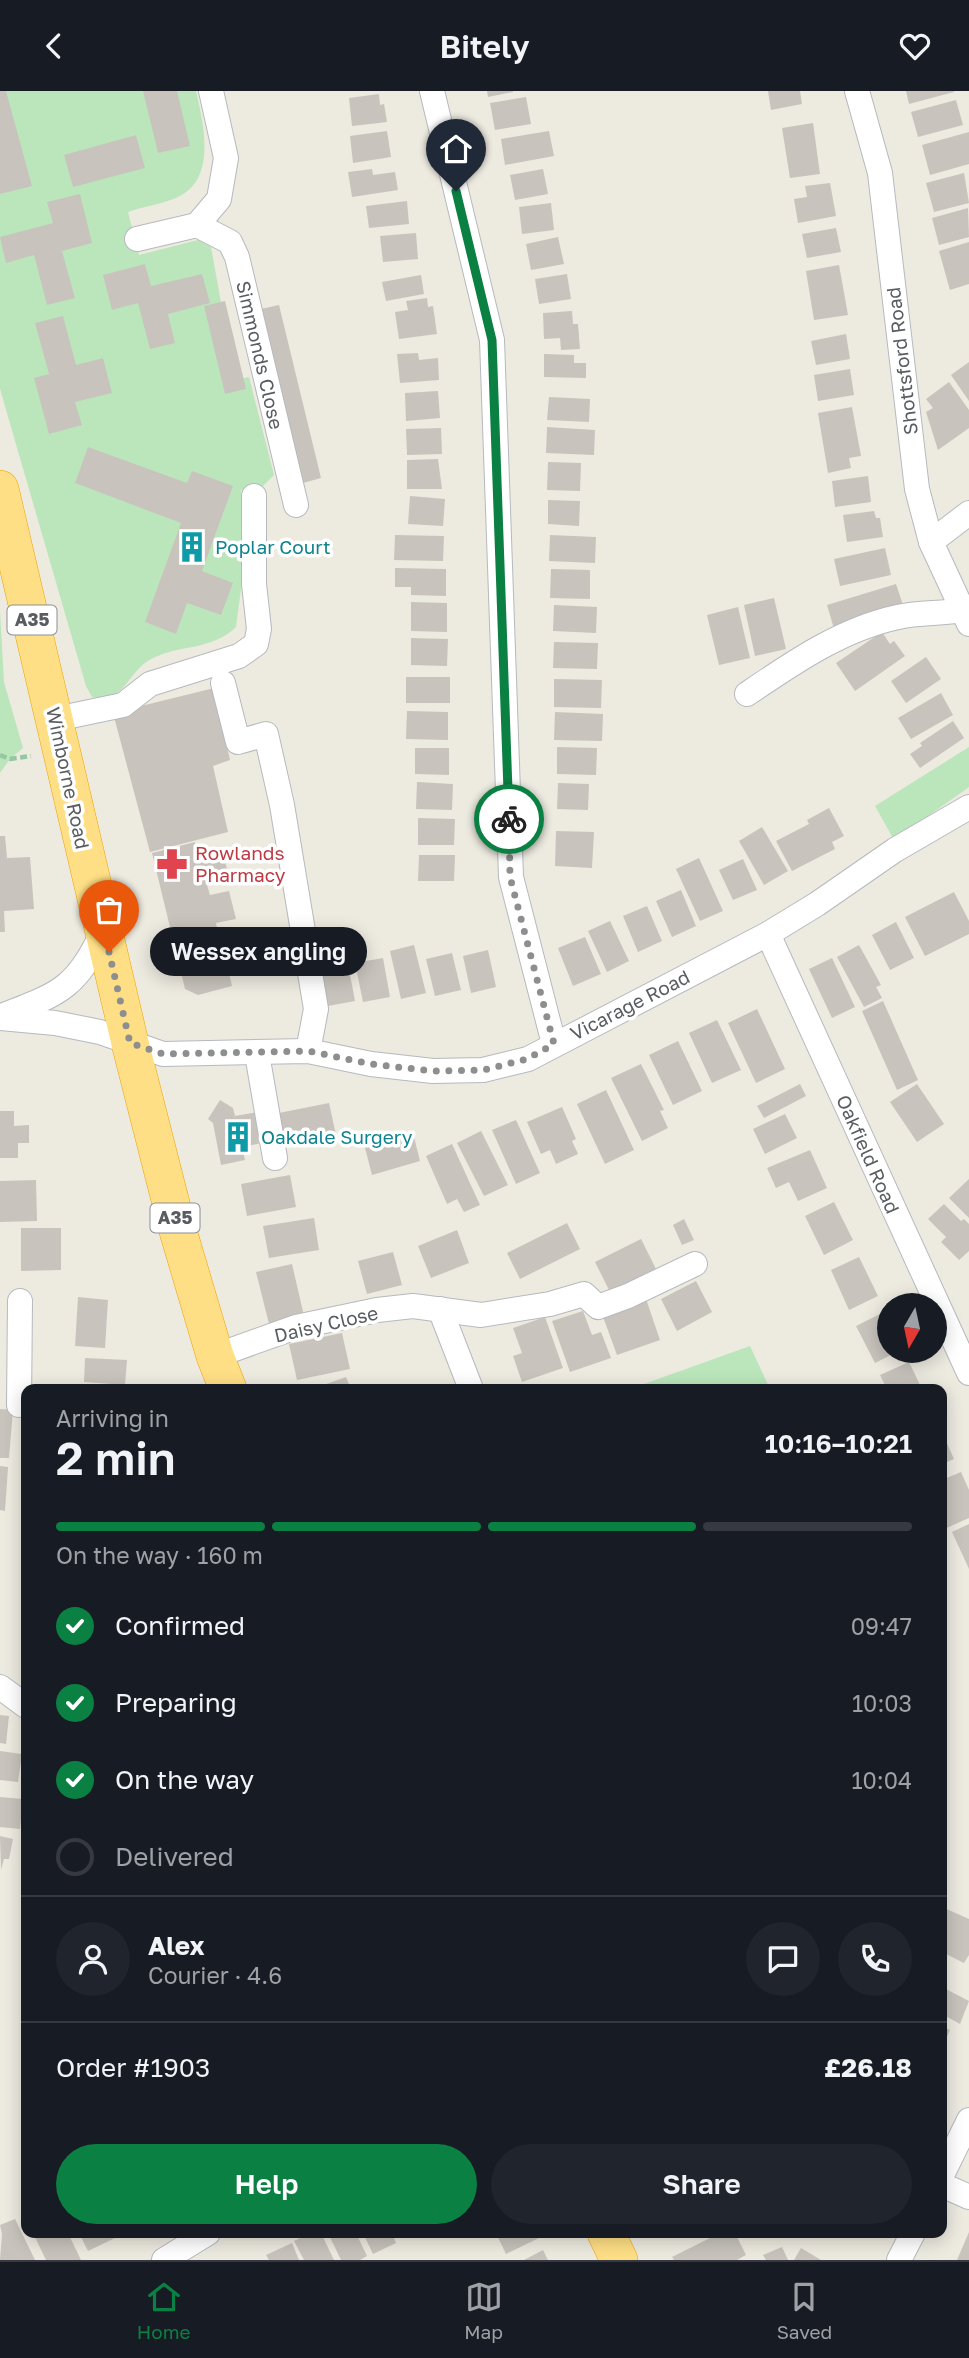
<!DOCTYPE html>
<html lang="en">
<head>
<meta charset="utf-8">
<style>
  :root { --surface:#171b24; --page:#20242c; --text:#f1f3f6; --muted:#9ea1a6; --line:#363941; --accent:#0b8043 }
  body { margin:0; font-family:"Golos Text",sans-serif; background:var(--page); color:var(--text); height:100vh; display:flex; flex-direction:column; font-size:26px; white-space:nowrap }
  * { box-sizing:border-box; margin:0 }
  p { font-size:23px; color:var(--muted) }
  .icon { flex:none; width:38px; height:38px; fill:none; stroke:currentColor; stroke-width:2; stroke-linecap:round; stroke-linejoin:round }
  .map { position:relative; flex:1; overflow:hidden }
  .sheet { position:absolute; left:21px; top:1293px; width:926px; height:854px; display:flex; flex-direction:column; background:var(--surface); border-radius:14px; box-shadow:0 4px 18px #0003 }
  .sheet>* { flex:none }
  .needle { width:46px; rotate:189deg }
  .buttons { position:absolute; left:877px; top:1202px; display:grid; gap:14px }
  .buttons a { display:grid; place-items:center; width:70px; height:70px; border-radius:50%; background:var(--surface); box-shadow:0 4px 18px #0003; font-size:35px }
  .pin { position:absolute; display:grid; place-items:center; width:60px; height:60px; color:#fff; margin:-72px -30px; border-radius:50% 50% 50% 0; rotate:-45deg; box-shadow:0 0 7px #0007 }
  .pin .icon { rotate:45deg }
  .courier { position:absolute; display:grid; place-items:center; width:70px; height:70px; margin:-35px; border:5px solid #0b8043; border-radius:50%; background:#fff; color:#222; box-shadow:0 2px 9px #0007 }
  .bubble { position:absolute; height:49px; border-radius:24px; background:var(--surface); box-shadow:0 4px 18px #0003; font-size:23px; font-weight:600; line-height:49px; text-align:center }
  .headline em { font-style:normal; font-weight:600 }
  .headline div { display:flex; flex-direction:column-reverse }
  .headline { display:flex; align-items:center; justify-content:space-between; height:119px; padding:0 35px }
  h1 { font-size:46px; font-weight:600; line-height:52px }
  .bar { display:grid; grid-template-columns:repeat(4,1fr); gap:10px 7px; align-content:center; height:84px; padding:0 35px }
  .bar i { height:9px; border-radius:5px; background:var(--line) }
  .bar .active { background:var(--accent) }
  .bar p { grid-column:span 4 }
  .line { display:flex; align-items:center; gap:18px; padding:0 35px; border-top:2px solid var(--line) }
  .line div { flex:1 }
  .round { display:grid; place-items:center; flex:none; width:74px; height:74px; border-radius:37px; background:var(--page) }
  ol { padding:0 35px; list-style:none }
  li { display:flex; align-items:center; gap:21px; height:77px }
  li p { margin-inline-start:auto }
  li .icon { padding:7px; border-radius:50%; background:var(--accent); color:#fff; stroke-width:4 }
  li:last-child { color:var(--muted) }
  li i { width:38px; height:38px; border:4px solid var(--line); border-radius:50% }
  .action { display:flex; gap:14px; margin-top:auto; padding:14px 35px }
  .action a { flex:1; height:80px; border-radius:42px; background:var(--accent); color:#fff; font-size:28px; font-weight:600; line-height:80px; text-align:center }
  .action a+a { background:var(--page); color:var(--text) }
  header { display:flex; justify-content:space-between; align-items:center; height:91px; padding:0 35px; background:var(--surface); font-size:32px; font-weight:600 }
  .dock { display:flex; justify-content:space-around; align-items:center; height:98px; border-top:2px solid var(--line); background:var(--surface); font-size:19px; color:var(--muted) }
  .dock a { display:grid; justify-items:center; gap:4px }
  .dock .active { color:var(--accent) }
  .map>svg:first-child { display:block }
  .green { fill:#bbe6bb }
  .building { fill:#c8c4bd }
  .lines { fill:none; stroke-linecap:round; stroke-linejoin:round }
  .minor-casing { stroke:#b6b9be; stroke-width:26 }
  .highway-casing { stroke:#eda200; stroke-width:38 }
  .path { stroke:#94c7a2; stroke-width:4.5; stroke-dasharray:7 3.5; stroke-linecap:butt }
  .minor { stroke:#fff; stroke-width:24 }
  .highway { stroke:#ffdf85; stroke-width:37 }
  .done { stroke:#8d8e8e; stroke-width:7; stroke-dasharray:0 12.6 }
  .route { stroke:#0b8043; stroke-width:9 }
  .labels { text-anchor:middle; stroke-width:7; stroke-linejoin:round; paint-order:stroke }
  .shield { fill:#fff; stroke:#8b8e91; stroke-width:2 }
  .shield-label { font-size:18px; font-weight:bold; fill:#595d62 }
  .street-label { font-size:19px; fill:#595d62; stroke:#fff }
  .culture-label { font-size:19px; fill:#0d838f; stroke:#fff; text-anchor:start }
  .health-label { font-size:19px; fill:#be3a42; stroke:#fff; text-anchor:start }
</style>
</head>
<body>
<header><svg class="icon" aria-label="back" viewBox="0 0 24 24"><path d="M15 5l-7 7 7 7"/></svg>Bitely<svg class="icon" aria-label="heart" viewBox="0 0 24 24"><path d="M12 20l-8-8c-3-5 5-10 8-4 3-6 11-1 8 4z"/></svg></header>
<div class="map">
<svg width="969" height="2169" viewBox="0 0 969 2169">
  <rect width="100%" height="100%" fill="#edeae0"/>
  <!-- green -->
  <g class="green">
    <path d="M0,0H196C203,31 217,86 180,105C165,113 144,115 128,121L139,164L198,149L211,156L235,289L249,286L274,384L263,395L241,399V498L236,536C211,560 180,553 151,568C127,581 125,613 92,606L86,595L0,298Z"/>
    <path d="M0,520L4,591L23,657L10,668L0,682Z"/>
    <path d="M969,656V696L894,749L875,715Z"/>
    <path d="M750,1255L770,1298H630Z"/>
  </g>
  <!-- building -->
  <g class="building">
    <path d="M0,0H6L32,95L0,103Z"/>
    <path d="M143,0H177L190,55L158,62Z"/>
    <path d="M487,0H513V1L488,6Z"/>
    <path d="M768,0H800L802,13L771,19Z"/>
    <path d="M906,0H954V1L909,13Z"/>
    <path d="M379,3L380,14L384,13L387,31L352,35L349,7Z"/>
    <path d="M526,6L531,33L495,39L490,12Z"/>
    <path d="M956,9L963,34L918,46L911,21Z"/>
    <path d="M813,32L820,83L790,87L782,37Z"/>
    <path d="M387,40L391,66L353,72L350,45Z"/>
    <path d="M549,40L554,65L505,74L501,48Z"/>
    <path d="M969,41V73L930,84L922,54Z"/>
    <path d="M136,44L145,77L73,96L64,64Z"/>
    <path d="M372,78L373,84L395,81L398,99L352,106L348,81Z"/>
    <path d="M543,78L548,103L515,109L510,84Z"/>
    <path d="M964,82L969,112L934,121L926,92Z"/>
    <path d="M830,92L836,125L798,132L794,108L807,106L805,95Z"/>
    <path d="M80,103L92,152L62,160L75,207L47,214L34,164L6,172L0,146L53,132L47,111Z"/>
    <path d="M407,110L409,133L369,137L366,115Z"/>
    <path d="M551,112L554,139L522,143L519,116Z"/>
    <path d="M968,117L969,146L939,154L932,127Z"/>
    <path d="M836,137L841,161L807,167L802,143Z"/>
    <path d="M416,142L418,168L383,171L380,145Z"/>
    <path d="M558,146L564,173L531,179L526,153Z"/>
    <path d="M969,151V193L950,199L939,160Z"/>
    <path d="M145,173L151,195L202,183L210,212L168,223L175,252L150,258L138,212L112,219L103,184Z"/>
    <path d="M839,174L848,224L814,229L806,180Z"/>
    <path d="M567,183L571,208L539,213L535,188Z"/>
    <path d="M421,184L424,203L386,210L382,191Z"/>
    <path d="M427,207L428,216L433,215L437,243L399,248L395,221L408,219L406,210Z"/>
    <path d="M225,210L246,298L225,303L204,215Z"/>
    <path d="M279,214L321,387L303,392L261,218Z"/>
    <path d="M572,220L573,233H578L580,258L561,259L560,247L544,248L543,222Z"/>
    <path d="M63,225L76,274L103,267L112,302L75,311L82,334L49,343L34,287L49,283L35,232Z"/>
    <path d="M846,243L850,268L816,274L811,250Z"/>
    <path d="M418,262L419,269L438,267L439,289L400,292L397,263Z"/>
    <path d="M544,263L574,264V272H586V287L544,286Z"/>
    <path d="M969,271V310L951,284Z"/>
    <path d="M850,278L854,304L818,310L814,284Z"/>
    <path d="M949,291L969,319V337L938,359L926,321L933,317L926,308Z"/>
    <path d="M438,300L440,327L406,330L405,302Z"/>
    <path d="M549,306L590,308L589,331L547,329Z"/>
    <path d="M852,316L861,365L849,367L851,377L828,382L818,322Z"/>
    <path d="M547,336L595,339L594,364L546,362Z"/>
    <path d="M441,337L442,363L407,364L406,338Z"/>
    <path d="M88,356L187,392L192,380L233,395L202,480L233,492L221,524L187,512L176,543L145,531L181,432L75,392Z"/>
    <path d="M438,368L442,398H407V369Z"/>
    <path d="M548,371L581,372L580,400L547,399Z"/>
    <path d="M868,385L871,411L835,416L832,390Z"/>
    <path d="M410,405L445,408L443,435L408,433Z"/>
    <path d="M548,409L580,410L579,435L548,433Z"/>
    <path d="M874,420L876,427H880L883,446L847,451L843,424Z"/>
    <path d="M395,444L444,445L443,470L394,469Z"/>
    <path d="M550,444L596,446L595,472L549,470Z"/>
    <path d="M885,457L891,484L840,495L834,468Z"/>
    <path d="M395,477L446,478V505L411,504V496H395Z"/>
    <path d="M551,478L590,479V508L550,507Z"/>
    <path d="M896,493L905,520L835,541L827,514Z"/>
    <path d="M774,507L786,558L755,565L744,514Z"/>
    <path d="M411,511L447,512V541L411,540Z"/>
    <path d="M554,514L597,516L596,542L553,540Z"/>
    <path d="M738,516L750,567L719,574L707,524Z"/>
    <path d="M882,541L890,553L894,550L905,565L855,600L836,572Z"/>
    <path d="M411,547L448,548L447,575L411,574Z"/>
    <path d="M554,551L598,552L597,578L553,577Z"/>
    <path d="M926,566L941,588L906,612L891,590Z"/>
    <rect x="406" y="586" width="44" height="26"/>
    <path d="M554,588L602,589L601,617L554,616Z"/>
    <path d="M214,597L230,669L213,675L228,741L150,761L113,622Z"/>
    <path d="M941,602L953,624L911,648L898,627Z"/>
    <path d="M407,620L448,621V649L406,648Z"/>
    <path d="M555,621L603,623L602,650L554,649Z"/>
    <path d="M953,630L964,647L920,677L910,663L922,655L920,652Z"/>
    <path d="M557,656L597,657L596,684L557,683Z"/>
    <path d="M415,657H449V684L415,683Z"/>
    <path d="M417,691L453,693L452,719L416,718Z"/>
    <path d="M558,692L589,693L588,719L557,718Z"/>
    <path d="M829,717L844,745L832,751L835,758L792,780L776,750L809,733L807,729Z"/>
    <path d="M418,727L455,728L454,754H418Z"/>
    <path d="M762,736L788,780L764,794L739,750Z"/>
    <path d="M556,740L594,741L592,777L555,775Z"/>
    <path d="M0,745H5L7,767L30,766L34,818L4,820L5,841H0Z"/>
    <path d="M195,751L198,761L221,755L227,778L204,784L210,804L229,800L236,828L216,832L220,853L246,847L253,876L229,882L232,895L198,904L185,898L152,762Z"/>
    <path d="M419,764H455L454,790H418Z"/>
    <path d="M699,767L723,820L700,830L676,778Z"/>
    <path d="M743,768L757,799L733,809L719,779Z"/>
    <path d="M681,799L696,835L672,846L656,810Z"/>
    <path d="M954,801L969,830V843L925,865L905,826Z"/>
    <path d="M647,815L662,850L638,861L623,825Z"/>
    <path d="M610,830L629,870L607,881L588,840Z"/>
    <path d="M896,831L914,867L890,879L872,844Z"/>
    <path d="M585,846L601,883L573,895L558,857Z"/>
    <path d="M414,854L426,902L401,908L390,860Z"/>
    <path d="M859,854L881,894L876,896L882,907L864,916L837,866Z"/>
    <path d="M488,859L496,896L471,902L463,865Z"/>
    <path d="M452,862L461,899L435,905L426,868Z"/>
    <path d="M383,867L390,906L363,911L355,872Z"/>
    <path d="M832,867L855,916L832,927L809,878Z"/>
    <path d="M348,873L355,910L328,915L321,878Z"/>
    <path d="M883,910L918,989L897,999L862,920Z"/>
    <path d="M757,918L785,978L756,992L728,932Z"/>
    <path d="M717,929L741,979L712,992L689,942Z"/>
    <path d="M678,950L702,1000L673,1014L649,964Z"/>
    <path d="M641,973L664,1019L660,1020L668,1037L642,1050L611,987Z"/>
    <path d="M800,993L806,1005L764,1027L757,1015Z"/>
    <path d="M917,993L944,1033L917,1051L890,1011Z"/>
    <path d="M606,999L634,1059L605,1073L577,1013Z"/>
    <path d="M220,1009L233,1017L235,1025L263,1020L262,1052L242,1056L245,1069L221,1074L213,1032L208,1028Z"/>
    <path d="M329,1012L336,1044L286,1055L279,1022Z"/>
    <path d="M562,1016L576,1048L572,1050L578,1063L556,1073L550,1059L541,1063L527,1031Z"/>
    <path d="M0,1020H14V1035L29,1034V1052H18V1067H0Z"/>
    <path d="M785,1023L797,1047L765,1063L753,1038Z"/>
    <path d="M516,1029L540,1082L516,1093L492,1039Z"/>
    <path d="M396,1040L398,1046L413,1042L420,1070L372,1084L363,1049Z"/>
    <path d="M481,1040L508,1094L484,1105L457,1052Z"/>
    <path d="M452,1053L480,1114L464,1121L457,1108L447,1113L426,1065Z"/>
    <path d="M810,1059L827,1097L798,1110L789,1091L776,1097L767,1077Z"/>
    <path d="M290,1084L296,1116L247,1125L241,1093Z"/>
    <path d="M969,1088V1127L949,1107Z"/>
    <path d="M36,1089L37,1130L0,1131V1090Z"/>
    <path d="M834,1111L853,1149L824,1164L805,1125Z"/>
    <path d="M944,1113L961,1130L964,1128L969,1133V1160L959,1169L941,1151L946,1146L928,1128Z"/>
    <path d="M314,1127L319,1159L269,1167L263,1135Z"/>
    <path d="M684,1128L694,1149L682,1154L673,1134Z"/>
    <path d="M567,1132L580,1158L520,1188L507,1162Z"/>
    <path d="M21,1137H61V1179L21,1180Z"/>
    <path d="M457,1139L469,1172L431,1187L418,1155Z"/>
    <path d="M641,1148L656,1178L610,1201L595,1171Z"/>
    <path d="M393,1161L402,1194L367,1203L358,1170Z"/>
    <path d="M859,1166L878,1205L849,1219L831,1179Z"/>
    <path d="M292,1173L304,1225L269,1233L256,1181Z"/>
    <path d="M696,1190L712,1221L677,1240L661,1208Z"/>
    <path d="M78,1206L108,1209L105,1257L75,1255Z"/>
    <path d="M646,1208L660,1249L617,1264L602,1223Z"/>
    <path d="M583,1220L592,1244L601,1241L611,1267L570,1281L552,1230Z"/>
    <path d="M884,1221L889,1230V1260H899L875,1272L856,1235Z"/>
    <path d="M545,1226L563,1277L522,1291L513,1265L522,1262L513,1237Z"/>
    <path d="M342,1242L350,1278L297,1289L289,1253Z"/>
    <path d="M85,1267L127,1269L125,1294L84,1291Z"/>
    <path d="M909,1271L922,1298H887L880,1284Z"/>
    <path d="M346,1286L351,1298H312Z"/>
    <path d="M0,1318L13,1319L9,1367H0Z"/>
    <path d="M942,1341L954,1368L942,1373Z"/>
    <path d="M0,1375L8,1376L5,1420L0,1419Z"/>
    <path d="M961,1381L969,1399V1427L942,1439V1389Z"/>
    <path d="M969,1433V1478L952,1441Z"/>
    <path d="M0,1624L9,1625L6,1653L0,1652Z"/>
    <path d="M0,1660L22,1663L18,1691L0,1689Z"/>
    <path d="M0,1706L23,1708L20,1738L0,1736Z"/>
    <path d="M0,1745L13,1748L9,1768H4L1,1779Z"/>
    <path d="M942,1816L969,1828V1864L964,1872L942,1861Z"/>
    <path d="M942,1896L969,1910L960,1933L942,1923Z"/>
    <path d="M942,1935L950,1939L942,1957Z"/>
    <path d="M15,2128L35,2169H0L2,2143L0,2134Z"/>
    <path d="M969,2141V2169H957Z"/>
    <path d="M33,2142H68L81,2169H46Z"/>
    <path d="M79,2142H115L117,2146L88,2160Z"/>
    <path d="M310,2142H321L334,2169H304L294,2150Z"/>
    <path d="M328,2142H356L367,2165L360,2169H341Z"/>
    <path d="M363,2142H392L396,2152L373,2163Z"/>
    <path d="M496,2142H536L539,2147L506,2163Z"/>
    <path d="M720,2142H735L746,2164L737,2169H674L672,2166Z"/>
    <path d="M292,2152L299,2169H269L266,2164Z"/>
    <path d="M782,2156L788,2169H766L763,2164Z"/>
    <path d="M801,2157L821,2169H794Z"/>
    <path d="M543,2159L548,2169H524Z"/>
  </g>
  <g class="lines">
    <defs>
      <g id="minor">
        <path d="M432,0L492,249L511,786L554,953"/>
        <path d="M857,0L880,82L917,398L931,451L969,533"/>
        <path d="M197,134L230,151L237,166L296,414"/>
        <path d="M137,148L197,134L219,108L226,67L211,0"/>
        <path d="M931,451L969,422"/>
        <path d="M223,592L238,651L266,643L282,714L316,918L308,960"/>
        <path d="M747,603C794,571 842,538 898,526C919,521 941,523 963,519"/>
        <path d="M56,628L123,614L150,593L239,565L256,553L259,538L254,493V405"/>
        <path d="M768,843L969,1282"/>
        <path d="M4,924C62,902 77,896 104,838"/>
        <path d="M0,927L55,932L100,941L163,963L308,960L371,973L433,980L483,979L528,968L768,843L817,813L895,759L969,716"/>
        <path d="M257,963L275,1067"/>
        <path d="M440,1218L471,1298"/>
        <path d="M215,1265L296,1236L377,1219L413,1215L481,1224L550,1213L584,1203L598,1216L628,1205L695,1173"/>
        <path d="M19,1314L20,1210"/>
        <path d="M0,1596L26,1615"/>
        <path d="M942,2084L969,2029"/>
        <path d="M942,2094L969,2106"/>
        <path d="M164,2169L208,2142"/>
        <path d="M899,2169L913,2142"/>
      </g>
      <g id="highway">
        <path d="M0,398L130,952L178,1140L215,1265L228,1298"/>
        <path d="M606,2142L619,2169"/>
      </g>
    </defs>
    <!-- minor casing -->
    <use href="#minor" class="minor-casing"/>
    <!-- highway casing -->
    <use href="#highway" class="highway-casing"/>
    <!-- path -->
    <path class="path" d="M0,664L10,668L31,665"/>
    <!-- minor -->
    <use href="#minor" class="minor"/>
    <!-- highway -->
    <use href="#highway" class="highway"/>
  </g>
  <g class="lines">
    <!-- done -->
    <path class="done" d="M109,861L130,952L163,963L308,960L371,973L433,980L484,979L527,968L554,953L510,786L509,728"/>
    <!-- route -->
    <path class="route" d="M456,100L492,249L509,728"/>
  </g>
  <!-- icons -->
  <defs>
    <symbol id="building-bare" viewBox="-9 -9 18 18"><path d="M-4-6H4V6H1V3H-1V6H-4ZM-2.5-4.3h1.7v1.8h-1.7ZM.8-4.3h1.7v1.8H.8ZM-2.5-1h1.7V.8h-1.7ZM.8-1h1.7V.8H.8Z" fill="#0f9aa8" stroke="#fff" stroke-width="2.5" paint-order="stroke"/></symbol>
    <symbol id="pharmacy-bare" viewBox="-9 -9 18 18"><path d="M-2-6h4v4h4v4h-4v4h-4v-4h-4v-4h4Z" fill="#e0444e" stroke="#fff" stroke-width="2.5" paint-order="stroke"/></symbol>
  </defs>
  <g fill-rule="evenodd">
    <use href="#building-bare" x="170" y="434" width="44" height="44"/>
    <use href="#pharmacy-bare" x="150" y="751" width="44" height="44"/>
    <use href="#building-bare" x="216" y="1024" width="44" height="44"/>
  </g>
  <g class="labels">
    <!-- shield labels -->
    <g class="shield">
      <rect x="7.5" y="514.5" width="49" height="29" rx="5"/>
      <rect x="150.5" y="1112.5" width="49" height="29" rx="5"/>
    </g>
    <g class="shield-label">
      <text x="32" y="535">A35</text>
      <text x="175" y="1133">A35</text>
    </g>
    <!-- street labels -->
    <g class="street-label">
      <text transform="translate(260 264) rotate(77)" y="7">Simmonds Close</text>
      <text transform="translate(902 270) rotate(-97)" y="7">Shottsford Road</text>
      <text transform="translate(68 687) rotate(78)" y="7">Wimborne Road</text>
      <text transform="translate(630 914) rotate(-27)" y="7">Vicarage Road</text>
      <text transform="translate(868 1063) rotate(66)" y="7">Oakfield Road</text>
      <text transform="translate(326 1233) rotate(-13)" y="7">Daisy Close</text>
    </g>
    <!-- culture labels -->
    <g class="culture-label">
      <text x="215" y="463">Poplar Court</text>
      <text x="261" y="1053">Oakdale Surgery</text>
    </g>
    <!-- health labels -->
    <g class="health-label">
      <text x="195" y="769">Rowlands<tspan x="195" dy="22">Pharmacy</tspan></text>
    </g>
  </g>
</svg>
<div class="buttons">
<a><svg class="needle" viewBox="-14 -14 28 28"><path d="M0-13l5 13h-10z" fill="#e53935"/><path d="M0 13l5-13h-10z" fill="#9ea1a6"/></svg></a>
</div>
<div class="pin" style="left:109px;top:861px;background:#ea580c"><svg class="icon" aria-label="bag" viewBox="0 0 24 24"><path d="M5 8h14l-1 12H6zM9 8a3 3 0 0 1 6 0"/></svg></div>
<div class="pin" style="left:456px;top:100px;background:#1f2937"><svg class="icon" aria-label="home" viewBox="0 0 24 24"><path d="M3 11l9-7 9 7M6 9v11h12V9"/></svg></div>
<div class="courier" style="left:509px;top:728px"><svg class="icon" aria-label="bike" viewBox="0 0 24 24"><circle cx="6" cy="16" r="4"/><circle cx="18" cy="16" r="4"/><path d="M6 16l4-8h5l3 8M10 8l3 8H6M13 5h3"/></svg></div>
<div class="bubble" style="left:150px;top:836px;width:217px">Wessex angling</div>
<section class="sheet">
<div class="headline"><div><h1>2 min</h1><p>Arriving in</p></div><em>10:16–10:21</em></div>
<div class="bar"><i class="active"></i><i class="active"></i><i class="active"></i><i></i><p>On the way · 160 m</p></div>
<ol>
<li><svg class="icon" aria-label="check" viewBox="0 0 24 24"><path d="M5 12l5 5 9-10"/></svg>Confirmed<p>09:47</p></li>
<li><svg class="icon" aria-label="check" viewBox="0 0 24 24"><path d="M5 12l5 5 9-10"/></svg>Preparing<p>10:03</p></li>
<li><svg class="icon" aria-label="check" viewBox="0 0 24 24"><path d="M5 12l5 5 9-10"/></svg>On the way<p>10:04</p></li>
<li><i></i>Delivered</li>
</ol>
<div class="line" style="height:126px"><a class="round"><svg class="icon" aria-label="person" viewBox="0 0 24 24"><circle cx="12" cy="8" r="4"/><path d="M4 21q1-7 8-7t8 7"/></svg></a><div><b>Alex</b><p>Courier · 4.6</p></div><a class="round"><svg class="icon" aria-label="chat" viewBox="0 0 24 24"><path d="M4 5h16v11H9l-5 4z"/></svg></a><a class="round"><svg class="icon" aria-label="phone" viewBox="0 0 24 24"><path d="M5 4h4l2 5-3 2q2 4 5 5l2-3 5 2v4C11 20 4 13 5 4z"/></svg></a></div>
<div class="line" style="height:91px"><div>Order #1903</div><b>£26.18</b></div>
<div class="action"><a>Help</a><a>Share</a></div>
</section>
</div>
<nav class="dock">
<a class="active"><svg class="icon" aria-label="home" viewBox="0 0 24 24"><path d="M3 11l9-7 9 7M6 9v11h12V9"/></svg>Home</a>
<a><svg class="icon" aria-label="map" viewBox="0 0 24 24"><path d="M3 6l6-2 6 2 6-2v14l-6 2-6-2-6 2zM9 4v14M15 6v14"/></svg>Map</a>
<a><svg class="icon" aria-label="saved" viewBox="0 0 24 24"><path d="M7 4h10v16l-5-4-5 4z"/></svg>Saved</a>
</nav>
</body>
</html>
